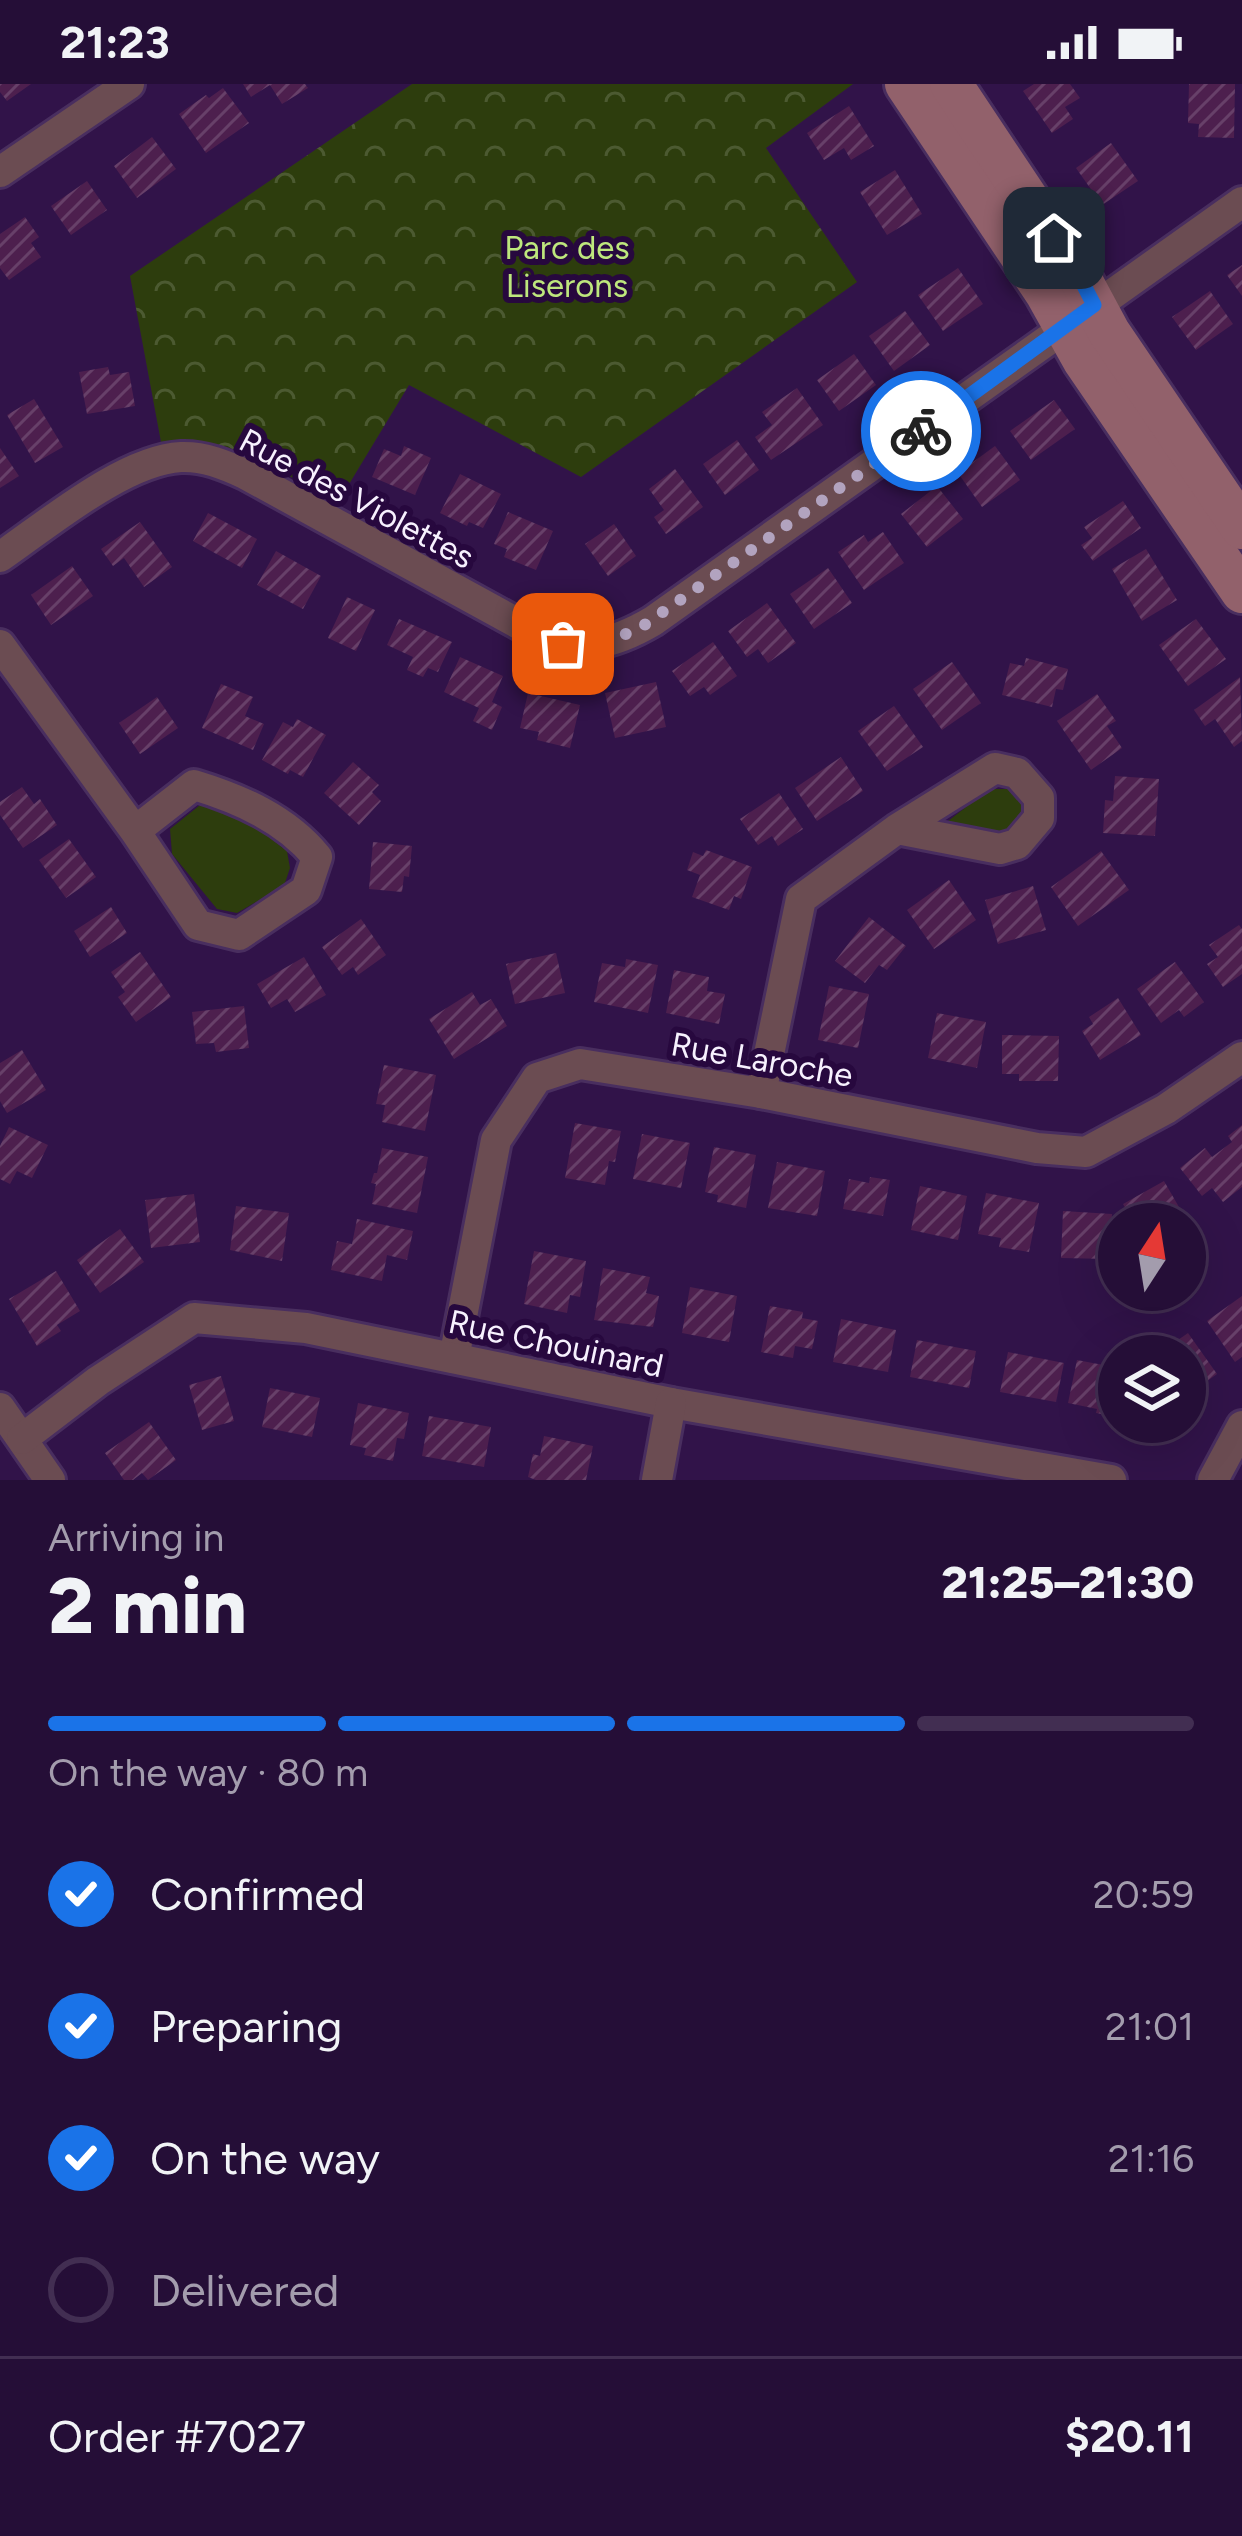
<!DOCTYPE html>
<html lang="en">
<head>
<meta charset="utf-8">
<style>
  :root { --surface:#250e37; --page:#2d173f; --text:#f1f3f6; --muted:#a39cad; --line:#422e52; --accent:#1a73e8 }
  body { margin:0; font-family:Figtree,sans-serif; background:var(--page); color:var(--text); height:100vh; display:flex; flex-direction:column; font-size:45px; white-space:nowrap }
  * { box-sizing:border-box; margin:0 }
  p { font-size:39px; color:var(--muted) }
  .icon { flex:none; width:66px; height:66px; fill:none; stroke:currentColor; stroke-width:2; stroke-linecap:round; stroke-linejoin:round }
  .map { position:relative; height:1396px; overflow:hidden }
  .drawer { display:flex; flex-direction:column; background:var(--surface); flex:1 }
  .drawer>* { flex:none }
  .needle { width:78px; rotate:12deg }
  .buttons { position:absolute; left:1098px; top:1119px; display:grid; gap:24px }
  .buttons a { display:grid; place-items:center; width:108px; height:108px; border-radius:50%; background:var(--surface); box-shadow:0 12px 48px #0002,0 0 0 3px var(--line); font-size:60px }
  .pin { position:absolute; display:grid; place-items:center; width:102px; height:102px; color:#fff; margin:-51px; border-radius:24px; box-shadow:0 6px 18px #0006 }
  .courier { position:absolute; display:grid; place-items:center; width:120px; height:120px; margin:-60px; border:9px solid #1a73e8; border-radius:50%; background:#fff; color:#222; box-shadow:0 3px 15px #0007 }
  .overview em { font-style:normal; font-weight:800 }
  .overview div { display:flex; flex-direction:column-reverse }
  .overview { display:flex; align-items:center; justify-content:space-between; height:204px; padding:0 48px }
  h1 { font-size:78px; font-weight:800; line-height:90px }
  .bar { display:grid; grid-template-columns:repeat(4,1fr); gap:18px 12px; align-content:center; height:144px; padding:0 48px }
  .bar i { height:15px; border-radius:9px; background:var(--line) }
  .bar .on { background:var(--accent) }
  .bar p { grid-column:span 4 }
  .line { display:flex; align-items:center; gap:30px; padding:0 48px; border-top:3px solid var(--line) }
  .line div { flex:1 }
  ol { padding:0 48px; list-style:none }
  li { display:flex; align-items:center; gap:36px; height:132px }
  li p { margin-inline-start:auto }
  li .icon { padding:12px; border-radius:50%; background:var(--accent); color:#fff; stroke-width:4 }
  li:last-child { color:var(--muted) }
  li i { width:66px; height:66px; border:6px solid var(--line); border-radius:50% }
  .status { display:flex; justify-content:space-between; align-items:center; height:84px; padding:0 60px; background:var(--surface); direction:ltr }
  .status svg { height:33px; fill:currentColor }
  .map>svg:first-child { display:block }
  .grass { fill:#2d3d0d }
  .park { fill:url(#park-crowns) }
  .building { fill:url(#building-hatch) }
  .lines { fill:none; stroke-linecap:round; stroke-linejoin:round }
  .street-casing { stroke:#492e5f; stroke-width:36 }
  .secondary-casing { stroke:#492e5f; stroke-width:48 }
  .street { stroke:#6b4c52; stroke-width:30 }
  .secondary { stroke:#92616b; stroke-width:42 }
  .done { stroke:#b2a3bf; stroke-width:12; stroke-dasharray:0 21.6 }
  .route { stroke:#1a73e8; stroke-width:15 }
  .labels { text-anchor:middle; stroke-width:12; stroke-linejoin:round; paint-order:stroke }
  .park-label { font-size:33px; fill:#bee77d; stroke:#27083e }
  .street-label { font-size:33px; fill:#f7f1fe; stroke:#27083e }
</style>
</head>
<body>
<div class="status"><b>21:23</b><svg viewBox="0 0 49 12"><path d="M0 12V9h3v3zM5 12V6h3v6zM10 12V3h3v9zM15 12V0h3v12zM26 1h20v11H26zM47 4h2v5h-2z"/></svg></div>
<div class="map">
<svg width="1242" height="1396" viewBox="0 0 1242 1396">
  <defs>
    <pattern id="park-crowns" width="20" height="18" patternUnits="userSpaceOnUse" patternTransform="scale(3)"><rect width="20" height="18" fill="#2d3d0d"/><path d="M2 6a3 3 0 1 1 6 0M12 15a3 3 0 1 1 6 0" fill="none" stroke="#4c5a31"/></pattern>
    <pattern id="building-hatch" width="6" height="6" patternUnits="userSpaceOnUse" patternTransform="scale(3)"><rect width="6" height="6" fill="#4d1f4e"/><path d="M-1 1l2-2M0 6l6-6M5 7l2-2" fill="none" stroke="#674069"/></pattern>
  </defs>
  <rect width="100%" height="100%" fill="#311349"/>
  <!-- grass -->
  <g class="grass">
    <path d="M989,705H1011L1027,722L1023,737L1009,751L943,741Z"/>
    <path d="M200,721L239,730L287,767L290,784L284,802L237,829L217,825L172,770L170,745Z"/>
  </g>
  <!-- park -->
  <path class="park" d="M412,0H853L766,64L857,198L581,393L409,301L337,420C282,389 228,347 161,358L130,192Z"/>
  <!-- building -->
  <g class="building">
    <path d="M0,0H31L7,17L0,8Z"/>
    <path d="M243,0H305L308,4L282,20L270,1L251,13Z"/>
    <path d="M1034,0H1070L1080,14L1065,23L1073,35L1052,49L1023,7Z"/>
    <path d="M1189,0H1235L1234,54L1198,53L1199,40L1188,39Z"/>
    <path d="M223,4L249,39L206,69L179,30L206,11L209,14Z"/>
    <path d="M849,22L874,62L851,76L844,64L824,76L807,49Z"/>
    <path d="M152,53L176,85L137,114L114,82Z"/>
    <path d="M1111,59L1138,97L1102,121L1076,84Z"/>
    <path d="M895,86L922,130L887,151L860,108Z"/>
    <path d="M87,97L107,126L71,151L51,122Z"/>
    <path d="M25,133L39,153L31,159L41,173L9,196L0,184V150Z"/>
    <path d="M1242,181V212L1227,191Z"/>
    <path d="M958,184L983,220L943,247L918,211Z"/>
    <path d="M1210,207L1233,240L1196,266L1172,233Z"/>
    <path d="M905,227L930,261L894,287L869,252Z"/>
    <path d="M854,270L876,301L839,327L817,296Z"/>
    <path d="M108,283L110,291L129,288L135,322L87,330L79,288Z"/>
    <path d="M797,304L823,341L771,376L755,353L772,341L762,328Z"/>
    <path d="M34,315L63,363L35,379L7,331Z"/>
    <path d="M1054,316L1075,345L1031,376L1010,347Z"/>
    <path d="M737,356L759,386L725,411L703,380Z"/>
    <path d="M404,362L431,374L415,411L372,393L384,365L401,372Z"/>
    <path d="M995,362L1020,396L982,423L958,389Z"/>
    <path d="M0,364L19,392L0,404Z"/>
    <path d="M675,385L703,423L666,450L654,433L664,426L649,405Z"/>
    <path d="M460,390L501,410L483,444L469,438L467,442L440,429Z"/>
    <path d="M937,402L963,435L927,463L901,430Z"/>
    <path d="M1123,417L1141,444L1093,477L1081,461L1092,454L1084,443Z"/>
    <path d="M508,428L553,447L536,486L504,473L507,465L494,460Z"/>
    <path d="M208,429L257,455L242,484L193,457Z"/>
    <path d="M140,438L172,483L144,503L124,474L113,482L101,465Z"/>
    <path d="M614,440L636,472L608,492L585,460Z"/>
    <path d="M883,448L904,479L864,506L838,468L864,451L868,458Z"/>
    <path d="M1146,465L1177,516L1142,537L1112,485Z"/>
    <path d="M276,467L321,492L303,525L257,501Z"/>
    <path d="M72,482L93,512L51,541L31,511Z"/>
    <path d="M828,484L852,519L814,545L790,510Z"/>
    <path d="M347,513L375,526L356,567L328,554Z"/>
    <path d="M767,519L796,559L768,579L758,565L747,573L728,547Z"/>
    <path d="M399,535L452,558L438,588L428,584L423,593L407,586L413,573L387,561Z"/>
    <path d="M1196,535L1226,575L1188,602L1159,561Z"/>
    <path d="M713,558L737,592L710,611L704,603L690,612L672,587Z"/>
    <path d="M460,573L503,592L492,618L502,623L492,646L473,637L479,624L444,608Z"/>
    <path d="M1026,574L1068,585L1063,606L1056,605L1052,623L1002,611L1010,579L1024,582Z"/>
    <path d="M952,578L981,619L942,646L913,605Z"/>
    <path d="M1240,593L1242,657L1234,663L1215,635L1205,642L1194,626Z"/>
    <path d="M656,598L666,643L615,654L605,609Z"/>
    <path d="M221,600L253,613L245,632L264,640L253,666L202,644Z"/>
    <path d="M528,609L580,621L570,664L537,656L539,648L520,644Z"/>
    <path d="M1097,610L1116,637L1107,642L1122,664L1091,686L1057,637Z"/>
    <path d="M157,613L178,644L140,670L119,639Z"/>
    <path d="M894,622L923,663L887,687L858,647Z"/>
    <path d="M297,635L326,651L303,693L290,686L288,690L262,676L283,638L293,643Z"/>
    <path d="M841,673L863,707L817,737L795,704Z"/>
    <path d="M353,678L379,701L372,708L381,717L359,741L324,709Z"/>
    <path d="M1115,692L1159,695L1155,752L1103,749L1105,716L1113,717Z"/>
    <path d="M22,703L34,720L40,715L57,741L23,764L0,731V718Z"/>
    <path d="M779,709L803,745L778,762L772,752L758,761L740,735Z"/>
    <path d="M69,755L96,793L66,814L39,776Z"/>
    <path d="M373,758L412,762L409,793L404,792L402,808L369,805Z"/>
    <path d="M706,766L752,783L741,815L734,812L729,826L692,813L700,791L687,786L693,768L703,772Z"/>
    <path d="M1101,767L1129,806L1078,842L1051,803Z"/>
    <path d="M949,796L976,836L934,865L907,826Z"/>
    <path d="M1033,802L1046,846L998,860L985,816Z"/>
    <path d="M111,823L127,849L90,873L74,847Z"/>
    <path d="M869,833L906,862L887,886L879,881L865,899L835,877Z"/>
    <path d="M361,835L386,871L358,891L353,883L342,891L322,863Z"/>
    <path d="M1239,841L1242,845V890L1223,903L1207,880L1218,873L1209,861Z"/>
    <path d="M140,868L171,913L136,938L118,913L125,908L111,888Z"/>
    <path d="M556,869L565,909L515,920L506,880Z"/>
    <path d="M304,873L326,911L295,928L287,915L271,924L257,900Z"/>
    <path d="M626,875L658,881L648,929L594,918L602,879L625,883Z"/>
    <path d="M1175,878L1204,918L1184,933L1179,926L1161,939L1137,905Z"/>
    <path d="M674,886L709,893L707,907L725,910L719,940L666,929Z"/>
    <path d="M829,902L869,910L858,964L818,956Z"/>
    <path d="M472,908L480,921L491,915L507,942L454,975L429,935Z"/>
    <path d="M1118,914L1141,951L1100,976L1082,947L1093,940L1089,933Z"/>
    <path d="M244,922L249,964L216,968L214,959L196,960L192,928Z"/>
    <path d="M937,929L986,938L977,984L928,974Z"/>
    <path d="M1002,951L1059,952L1058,997H1019V990H1002Z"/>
    <path d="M22,966L46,1006L7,1029L0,1017V979Z"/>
    <path d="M384,981L436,991L425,1047L382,1038L385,1021L376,1020Z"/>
    <path d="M575,1039L621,1047L615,1078L609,1077L605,1101L565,1094Z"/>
    <path d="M1242,1041V1103L1223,1118L1212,1104L1202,1112L1180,1084L1205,1064L1212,1073L1232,1058L1228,1052Z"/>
    <path d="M9,1043L48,1061L32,1094L17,1087L10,1100L0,1095V1062Z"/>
    <path d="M642,1050L690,1059L681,1104L633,1095Z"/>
    <path d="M714,1063L756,1071L746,1124L717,1118L718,1111L705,1108Z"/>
    <path d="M382,1064L428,1073L417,1129L372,1120L376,1100L371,1099L374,1089H377Z"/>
    <path d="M777,1078L825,1087L817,1132L768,1124Z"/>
    <path d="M870,1093L890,1096L883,1132L843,1125L849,1095L869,1099Z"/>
    <path d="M1164,1097L1187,1137L1182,1140H1134L1123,1120Z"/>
    <path d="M920,1102L967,1112L958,1156L911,1146Z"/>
    <path d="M986,1109L1039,1119L1029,1168L999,1163L1001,1154L978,1150Z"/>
    <path d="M194,1110L200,1158L151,1164L145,1116Z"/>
    <path d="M236,1122L289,1129L282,1177L230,1166Z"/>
    <path d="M1063,1127L1112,1130L1110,1175L1061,1174Z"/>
    <path d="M357,1135L413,1147L407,1176L387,1171L382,1197L331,1186L337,1157L352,1160Z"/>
    <path d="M120,1145L144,1178L100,1209L77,1176Z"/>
    <path d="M534,1167L586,1177L580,1213L570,1211L567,1229L524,1220Z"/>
    <path d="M603,1184L650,1193L646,1209L659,1212L653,1243L594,1236Z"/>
    <path d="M56,1187L80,1227L57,1241L61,1247L37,1262L9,1215Z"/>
    <path d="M690,1203L737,1212L729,1258L682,1249Z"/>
    <path d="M1242,1212V1273L1235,1278L1207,1237Z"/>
    <path d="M770,1222L803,1228L802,1234L818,1237L812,1265L795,1262L793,1274L761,1268Z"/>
    <path d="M841,1235L896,1246L888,1288L833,1278Z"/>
    <path d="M1188,1249L1217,1290L1185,1313V1272H1155Z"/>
    <path d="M917,1256L976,1267L969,1304L910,1293Z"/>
    <path d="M1008,1268L1064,1279L1056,1318L1000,1308Z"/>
    <path d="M1077,1276L1119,1284L1118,1333L1096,1329L1097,1325L1068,1319Z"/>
    <path d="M221,1292L234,1337L202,1346L189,1301Z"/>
    <path d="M270,1304L320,1314L312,1353L262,1343Z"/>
    <path d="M358,1319L409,1329L404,1355L397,1354L393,1377L364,1371L366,1364L350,1361Z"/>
    <path d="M429,1332L491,1343L484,1383L422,1372Z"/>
    <path d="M149,1338L176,1376L148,1396L142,1389L133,1396H124L105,1369Z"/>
    <path d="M544,1352L593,1362L586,1396H536L528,1393L533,1370L540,1372Z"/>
  </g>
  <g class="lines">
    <defs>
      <g id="street">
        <path d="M0,88L129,0"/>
        <path d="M0,473C48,440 124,376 181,373C204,372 225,381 245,390L537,550C579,569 614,560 653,537L1242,118"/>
        <path d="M0,561L135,747L198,841L239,851L306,806L317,773C286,735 240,715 194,701L135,747"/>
        <path d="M761,1009L801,815L897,745L995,684L1017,689L1039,714V734L1017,760L1000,765L897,745"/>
        <path d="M454,1274L496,1056L537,994L580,980L761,1009L1037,1064L1086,1068L1166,1025L1242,973"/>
        <path d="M0,1324L50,1396"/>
        <path d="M22,1355L98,1297L194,1234L306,1244L671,1319L1111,1396"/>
        <path d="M657,1396L671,1319"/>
        <path d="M1213,1396L1242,1342"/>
      </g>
      <g id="secondary">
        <path d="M906,0L1046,209L1084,277L1242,508"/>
        <path d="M951,0L1079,192L1109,248L1242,444"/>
      </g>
    </defs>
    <!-- street casing -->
    <use href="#street" class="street-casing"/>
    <!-- secondary casing -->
    <use href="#secondary" class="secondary-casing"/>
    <!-- street -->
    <use href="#street" class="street"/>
    <!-- secondary -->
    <use href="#secondary" class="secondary"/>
  </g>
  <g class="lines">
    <!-- done -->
    <path class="done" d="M563,560H602L640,544L921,347"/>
    <!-- route -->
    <path class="route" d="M921,347L1094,221L1079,192L1054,154"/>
  </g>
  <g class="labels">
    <!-- park labels -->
    <g class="park-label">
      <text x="567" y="175">Parc des<tspan x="567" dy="38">Liserons</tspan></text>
    </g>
    <!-- street labels -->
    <g class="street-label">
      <text transform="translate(357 414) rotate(28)" y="12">Rue des Violettes</text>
      <text transform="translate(762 975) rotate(10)" y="12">Rue Laroche</text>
      <text transform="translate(556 1259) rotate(12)" y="12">Rue Chouinard</text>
    </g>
  </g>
</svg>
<div class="buttons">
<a><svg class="needle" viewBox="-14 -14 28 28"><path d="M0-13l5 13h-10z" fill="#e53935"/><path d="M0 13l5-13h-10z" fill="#a39cad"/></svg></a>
<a><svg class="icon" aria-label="layers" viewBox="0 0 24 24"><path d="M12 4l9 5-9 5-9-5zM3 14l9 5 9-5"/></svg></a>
</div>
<div class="pin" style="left:563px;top:560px;background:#ea580c"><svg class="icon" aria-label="bag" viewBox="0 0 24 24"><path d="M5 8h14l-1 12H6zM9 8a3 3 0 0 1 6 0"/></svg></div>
<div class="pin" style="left:1054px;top:154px;background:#1f2937"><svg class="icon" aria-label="home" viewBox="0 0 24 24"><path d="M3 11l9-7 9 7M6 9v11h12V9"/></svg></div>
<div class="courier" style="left:921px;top:347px"><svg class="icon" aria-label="bike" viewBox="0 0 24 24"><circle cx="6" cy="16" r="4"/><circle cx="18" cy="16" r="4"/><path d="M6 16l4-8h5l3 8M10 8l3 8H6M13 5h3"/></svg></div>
</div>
<section class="drawer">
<div class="overview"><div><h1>2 min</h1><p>Arriving in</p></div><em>21:25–21:30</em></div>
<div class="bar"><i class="on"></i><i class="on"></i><i class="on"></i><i></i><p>On the way · 80 m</p></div>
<ol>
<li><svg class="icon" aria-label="check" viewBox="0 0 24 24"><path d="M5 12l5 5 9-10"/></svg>Confirmed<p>20:59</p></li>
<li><svg class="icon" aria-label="check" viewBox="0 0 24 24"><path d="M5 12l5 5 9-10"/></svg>Preparing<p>21:01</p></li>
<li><svg class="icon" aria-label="check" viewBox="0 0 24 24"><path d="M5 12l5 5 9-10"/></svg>On the way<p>21:16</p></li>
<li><i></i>Delivered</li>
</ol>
<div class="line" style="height:156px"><div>Order #7027</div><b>$20.11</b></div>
</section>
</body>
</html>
